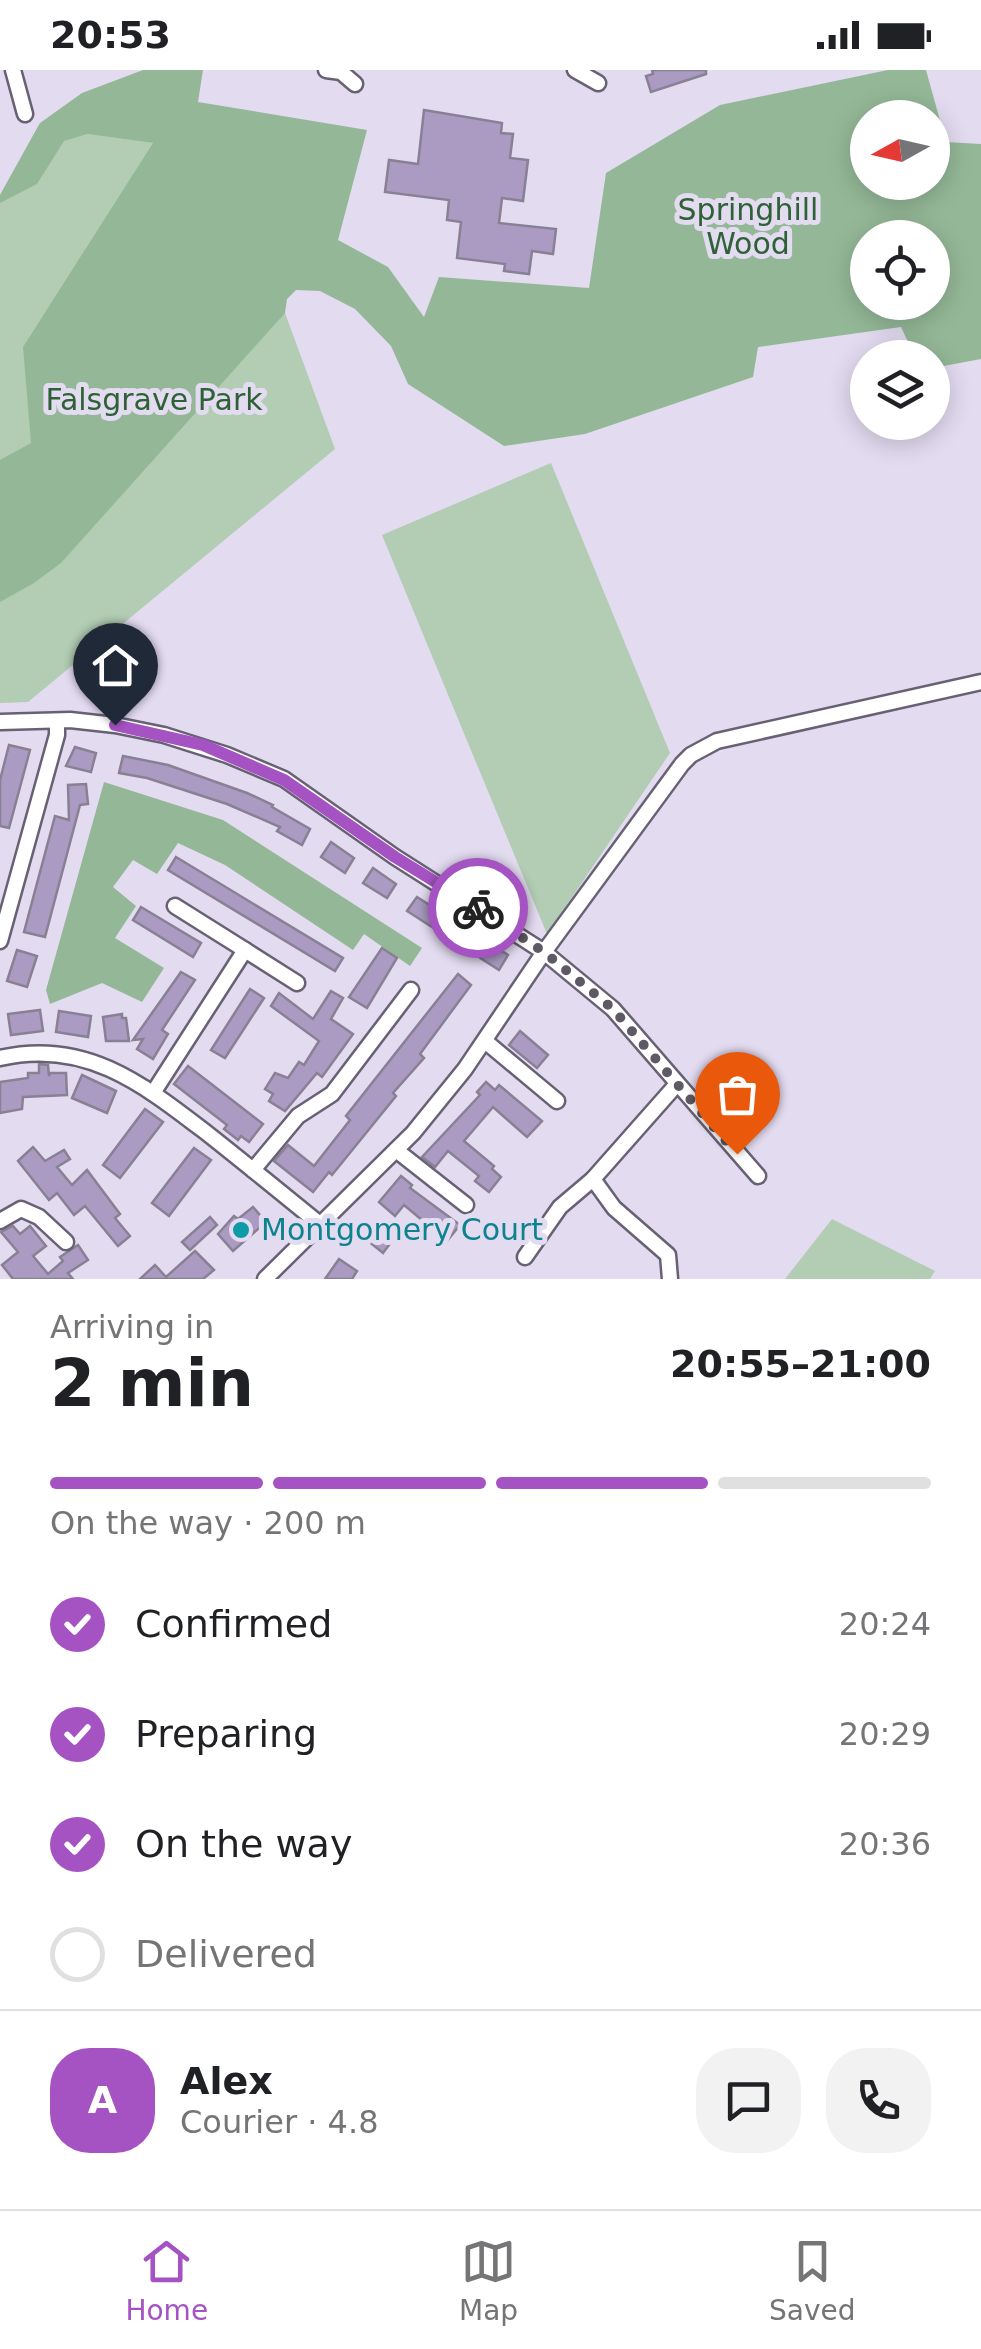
<!DOCTYPE html>
<html lang="en">
<head>
<meta charset="utf-8">
<style>
  :root { --surface:#fff; --page:#f2f2f2; --text:#202124; --muted:#757577; --line:#e0e0e0; --accent:#a553c3 }
  body { margin:0; font-family:"DejaVu Sans",sans-serif; background:var(--page); color:var(--text); height:100vh; display:flex; flex-direction:column; font-size:38px; white-space:nowrap }
  * { box-sizing:border-box; margin:0 }
  p { font-size:32px; color:var(--muted) }
  .icon { flex:none; width:55px; height:55px; fill:none; stroke:currentColor; stroke-width:2; stroke-linecap:round; stroke-linejoin:round }
  .map { position:relative; height:1209px; overflow:hidden }
  .details { display:flex; flex-direction:column; background:var(--surface); flex:1 }
  .details>* { flex:none }
  .needle { width:65px; rotate:262deg }
  .tools { position:absolute; left:850px; top:30px; display:grid; gap:20px }
  .tools a { display:grid; place-items:center; width:100px; height:100px; border-radius:50%; background:var(--surface); box-shadow:0 5px 25px #0003; font-size:50px }
  .pin { position:absolute; display:grid; place-items:center; width:85px; height:85px; color:#fff; margin:-102px -42px; border-radius:50% 50% 50% 0; rotate:-45deg; box-shadow:0 0 10px #0007 }
  .pin .icon { rotate:45deg }
  .courier { position:absolute; display:grid; place-items:center; width:100px; height:100px; margin:-50px; border:8px solid #a553c3; border-radius:50%; background:#fff; color:#222; box-shadow:0 2px 12px #0007 }
  .head em { font-style:normal; font-weight:600 }
  .head div { display:flex; flex-direction:column-reverse }
  .head { display:flex; align-items:center; justify-content:space-between; height:170px; padding:0 50px }
  h1 { font-size:65px; font-weight:600; line-height:75px }
  .bar { display:grid; grid-template-columns:repeat(4,1fr); gap:15px 10px; align-content:center; height:120px; padding:0 50px }
  .bar i { height:12px; border-radius:8px; background:var(--line) }
  .bar .selected { background:var(--accent) }
  .bar p { grid-column:span 4 }
  .line { display:flex; align-items:center; gap:25px; padding:0 50px; border-top:2px solid var(--line) }
  .line div { flex:1 }
  .round { display:grid; place-items:center; flex:none; width:105px; height:105px; border-radius:40px; background:var(--page) }
  ol { padding:0 50px; list-style:none }
  li { display:flex; align-items:center; gap:30px; height:110px }
  li p { margin-inline-start:auto }
  li .icon { padding:10px; border-radius:50%; background:var(--accent); color:#fff; stroke-width:4 }
  li:last-child { color:var(--muted) }
  li i { width:55px; height:55px; border:5px solid var(--line); border-radius:50% }
  .status { display:flex; justify-content:space-between; align-items:center; height:70px; padding:0 50px; background:var(--surface); direction:ltr }
  .status svg { height:28px; fill:currentColor }
  .tabs { display:flex; justify-content:space-around; align-items:center; height:140px; border-top:2px solid var(--line); background:var(--surface); font-size:28px; color:var(--muted) }
  .tabs a { display:grid; justify-items:center; gap:5px }
  .tabs .selected { color:var(--accent) }
  .map>svg:first-child { display:block }
  .green { fill:#b2cdb4 }
  .forest { fill:#94b897; fill-rule:evenodd }
  .building { fill:#ab9bc3; stroke:#888093; stroke-width:2.5 }
  .lines { fill:none; stroke-linecap:round; stroke-linejoin:round }
  .minor-casing { stroke:#686173; stroke-width:19 }
  .minor { stroke:#fff; stroke-width:14 }
  .done { stroke:#5e5965; stroke-width:10; stroke-dasharray:0 18 }
  .route { stroke:#a553c3; stroke-width:12 }
  .culture-dot { fill:#0f9aa8; stroke:#e3dbf0; stroke-width:4 }
  .labels { text-anchor:middle; stroke-width:10; stroke-linejoin:round; paint-order:stroke }
  .park-label { font-size:30px; fill:#2e6236; stroke:#e3dbf0 }
  .culture-label { font-size:30px; fill:#0d838f; stroke:#e3dbf0; text-anchor:start }
</style>
</head>
<body>
<div class="status"><b>20:53</b><svg viewBox="0 0 49 12"><path d="M0 12V9h3v3zM5 12V6h3v6zM10 12V3h3v9zM15 12V0h3v12zM26 1h20v11H26zM47 4h2v5h-2z"/></svg></div>
<div class="map">
<svg width="981" height="1209" viewBox="0 0 981 1209">
  <rect width="100%" height="100%" fill="#e3dbf0"/>
  <!-- green -->
  <g class="green">
    <path d="M40,53L87,64L154,73L285,243L335,379L28,632L0,633V125Z"/>
    <path d="M551,393L670,683L547,864L382,465Z"/>
    <path d="M832,1149L935,1201L930,1209H785Z"/>
  </g>
  <!-- forest -->
  <g class="forest">
    <path d="M143,0H203L198,32L367,60L338,170L388,197L424,247L439,207L589,218L606,103L720,35L888,0H926L946,72L981,74V289L933,298L932,288L915,287L901,257L758,277L753,307L585,364L504,376L408,314L391,276L355,239L320,221L296,220L287,229L285,243L61,493L34,513L0,532V390L31,373L23,277L153,73L87,64L64,71L37,114L0,133V125L40,53L82,23ZM868,48H932V112H868ZM868,168H932V232H868Z"/>
    <path d="M104,712L223,750L422,878L410,896L364,864L353,880L225,795L178,773L157,804L133,790L113,817L136,836L115,868L164,898L142,932L102,913L50,934L46,920Z"/>
  </g>
  <!-- building -->
  <g class="building">
    <path d="M652,0H706V4L651,22L646,6L653,4Z"/>
    <path d="M424,40L502,53L501,63L513,64L510,88L528,90L523,131L502,128L499,153L556,159L553,184L532,181L529,204L504,201L505,194L457,188L461,152L447,150L449,130L385,122L389,90L418,94Z"/>
    <path d="M9,675L30,680L9,758L0,756V710Z"/>
    <path d="M75,677L96,683L91,702L66,696Z"/>
    <path d="M123,686L168,695L247,723L273,735L272,737L310,759L302,775L277,761L280,757L227,734L147,708L119,703Z"/>
    <path d="M86,714L88,734L80,735L45,867L24,862L55,746L69,750L68,715Z"/>
    <path d="M331,772L354,788L345,803L321,787Z"/>
    <path d="M176,787L343,888L335,901L168,800Z"/>
    <path d="M373,798L396,814L387,828L363,813Z"/>
    <path d="M417,827L508,885L499,900L407,841Z"/>
    <path d="M141,837L201,873L193,887L133,850Z"/>
    <path d="M382,878L397,888L367,938L349,927Z"/>
    <path d="M17,880L37,886L27,917L7,911Z"/>
    <path d="M181,902L195,910L162,960L168,964L153,989L137,979L143,969L133,970Z"/>
    <path d="M458,904L471,915L420,984L424,988L393,1023L396,1026L332,1105L329,1102L313,1122L274,1091L288,1075L314,1096L350,1050L346,1046Z"/>
    <path d="M250,919L264,928L225,988L211,980Z"/>
    <path d="M331,921L343,928L331,949L353,964L322,1007L317,1003L285,1041L269,1031L273,1024L265,1019L275,1003L288,1008L299,992L304,995L319,971L271,936L279,923L313,949Z"/>
    <path d="M40,940L43,961L11,965L8,944Z"/>
    <path d="M59,941L91,946L88,967L56,962Z"/>
    <path d="M122,944V948H126L129,971H106L103,947Z"/>
    <path d="M520,961L548,985L537,998L509,975Z"/>
    <path d="M39,994L48,995L49,1006L50,1003H66L67,1025L23,1027L22,1039L0,1043V1012L28,1008V1003H39Z"/>
    <path d="M188,996L263,1054L249,1072L241,1066L238,1070L224,1059L227,1055L174,1014Z"/>
    <path d="M82,1005L116,1021L107,1043L72,1028Z"/>
    <path d="M486,1012L495,1020L499,1015L542,1051L527,1067L493,1037L464,1071L494,1096L492,1099L501,1107L489,1122L475,1111L479,1106L448,1081L435,1097L422,1087L480,1025L477,1022Z"/>
    <path d="M145,1039L163,1052L120,1108L103,1095Z"/>
    <path d="M33,1077L45,1091L64,1080L70,1089L57,1097L72,1115L87,1100L120,1144L115,1148L130,1166L118,1176L85,1136L74,1145L57,1123L49,1130L18,1091Z"/>
    <path d="M194,1078L211,1090L169,1146L152,1133Z"/>
    <path d="M401,1106L412,1115L410,1118L460,1155L447,1171L404,1135L395,1146L379,1132Z"/>
    <path d="M253,1137L266,1152L233,1181L218,1164L234,1146L238,1149Z"/>
    <path d="M210,1147L217,1155L190,1180L182,1172Z"/>
    <path d="M380,1154L395,1167L383,1183L367,1170Z"/>
    <path d="M13,1156L20,1164L30,1156L46,1176L33,1186L48,1204L63,1191L60,1187L78,1175L88,1190L68,1203L73,1209H13L2,1195L18,1182L1,1162Z"/>
    <path d="M195,1181L214,1200L203,1209H140L155,1195L166,1207Z"/>
    <path d="M339,1189L357,1201L352,1209H325Z"/>
  </g>
  <g class="lines">
    <defs>
      <g id="minor">
        <path d="M13,0L25,44"/>
        <path d="M326,0L341,2L355,14"/>
        <path d="M575,0L598,13"/>
        <path d="M0,652L70,650L115,655L164,665L227,685L284,709L395,787L544,882L465,999L413,1063L265,1209"/>
        <path d="M0,871L57,665V651"/>
        <path d="M245,880L297,913"/>
        <path d="M485,971L557,1031"/>
        <path d="M0,988C86,968 144,1015 208,1064C246,1094 284,1125 322,1156"/>
        <path d="M153,1023L245,880L175,836"/>
        <path d="M396,1080L466,1135"/>
        <path d="M253,1100L298,1046L332,1024L411,920"/>
        <path d="M758,1106L613,939L544,882L682,694L691,685L717,671L981,612"/>
        <path d="M593,1109L614,1138L668,1185L670,1209"/>
        <path d="M0,1151L21,1139L39,1147L66,1172"/>
        <path d="M525,1187L560,1137L593,1109L677,1014"/>
      </g>
    </defs>
    <!-- minor casing -->
    <use href="#minor" class="minor-casing"/>
    <!-- minor -->
    <use href="#minor" class="minor"/>
  </g>
  <g class="lines">
    <!-- done -->
    <path class="done" d="M478,838L544,882L613,939L737,1084"/>
    <!-- route -->
    <path class="route" d="M115,655L203,675L284,710L395,787L478,838"/>
  </g>
  <!-- markers -->
  <circle class="culture-dot" cx="241" cy="1160" r="10"/>
  <g class="labels">
    <!-- park labels -->
    <g class="park-label">
      <text x="748" y="150">Springhill<tspan x="748" dy="34">Wood</tspan></text>
      <text x="154" y="340">Falsgrave Park</text>
    </g>
    <!-- culture labels -->
    <g class="culture-label">
      <text x="261" y="1170">Montgomery Court</text>
    </g>
  </g>
</svg>
<div class="tools">
<a><svg class="needle" viewBox="-14 -14 28 28"><path d="M0-13l5 13h-10z" fill="#e53935"/><path d="M0 13l5-13h-10z" fill="#757577"/></svg></a>
<a><svg class="icon" aria-label="locate" viewBox="0 0 24 24"><circle cx="12" cy="12" r="6"/><path d="M12 2v4M12 18v4M2 12h4M18 12h4"/></svg></a>
<a><svg class="icon" aria-label="layers" viewBox="0 0 24 24"><path d="M12 4l9 5-9 5-9-5zM3 14l9 5 9-5"/></svg></a>
</div>
<div class="pin" style="left:737px;top:1084px;background:#ea580c"><svg class="icon" aria-label="bag" viewBox="0 0 24 24"><path d="M5 8h14l-1 12H6zM9 8a3 3 0 0 1 6 0"/></svg></div>
<div class="pin" style="left:115px;top:655px;background:#1f2937"><svg class="icon" aria-label="home" viewBox="0 0 24 24"><path d="M3 11l9-7 9 7M6 9v11h12V9"/></svg></div>
<div class="courier" style="left:478px;top:838px"><svg class="icon" aria-label="bike" viewBox="0 0 24 24"><circle cx="6" cy="16" r="4"/><circle cx="18" cy="16" r="4"/><path d="M6 16l4-8h5l3 8M10 8l3 8H6M13 5h3"/></svg></div>
</div>
<section class="details">
<div class="head"><div><h1>2 min</h1><p>Arriving in</p></div><em>20:55–21:00</em></div>
<div class="bar"><i class="selected"></i><i class="selected"></i><i class="selected"></i><i></i><p>On the way · 200 m</p></div>
<ol>
<li><svg class="icon" aria-label="check" viewBox="0 0 24 24"><path d="M5 12l5 5 9-10"/></svg>Confirmed<p>20:24</p></li>
<li><svg class="icon" aria-label="check" viewBox="0 0 24 24"><path d="M5 12l5 5 9-10"/></svg>Preparing<p>20:29</p></li>
<li><svg class="icon" aria-label="check" viewBox="0 0 24 24"><path d="M5 12l5 5 9-10"/></svg>On the way<p>20:36</p></li>
<li><i></i>Delivered</li>
</ol>
<div class="line" style="height:180px"><b class="round" style="background:var(--accent);color:#fff">A</b><div><b>Alex</b><p>Courier · 4.8</p></div><a class="round"><svg class="icon" aria-label="chat" viewBox="0 0 24 24"><path d="M4 5h16v11H9l-5 4z"/></svg></a><a class="round"><svg class="icon" aria-label="phone" viewBox="0 0 24 24"><path d="M5 4h4l2 5-3 2q2 4 5 5l2-3 5 2v4C11 20 4 13 5 4z"/></svg></a></div>
</section>
<nav class="tabs">
<a class="selected"><svg class="icon" aria-label="home" viewBox="0 0 24 24"><path d="M3 11l9-7 9 7M6 9v11h12V9"/></svg>Home</a>
<a><svg class="icon" aria-label="map" viewBox="0 0 24 24"><path d="M3 6l6-2 6 2 6-2v14l-6 2-6-2-6 2zM9 4v14M15 6v14"/></svg>Map</a>
<a><svg class="icon" aria-label="saved" viewBox="0 0 24 24"><path d="M7 4h10v16l-5-4-5 4z"/></svg>Saved</a>
</nav>
</body>
</html>
